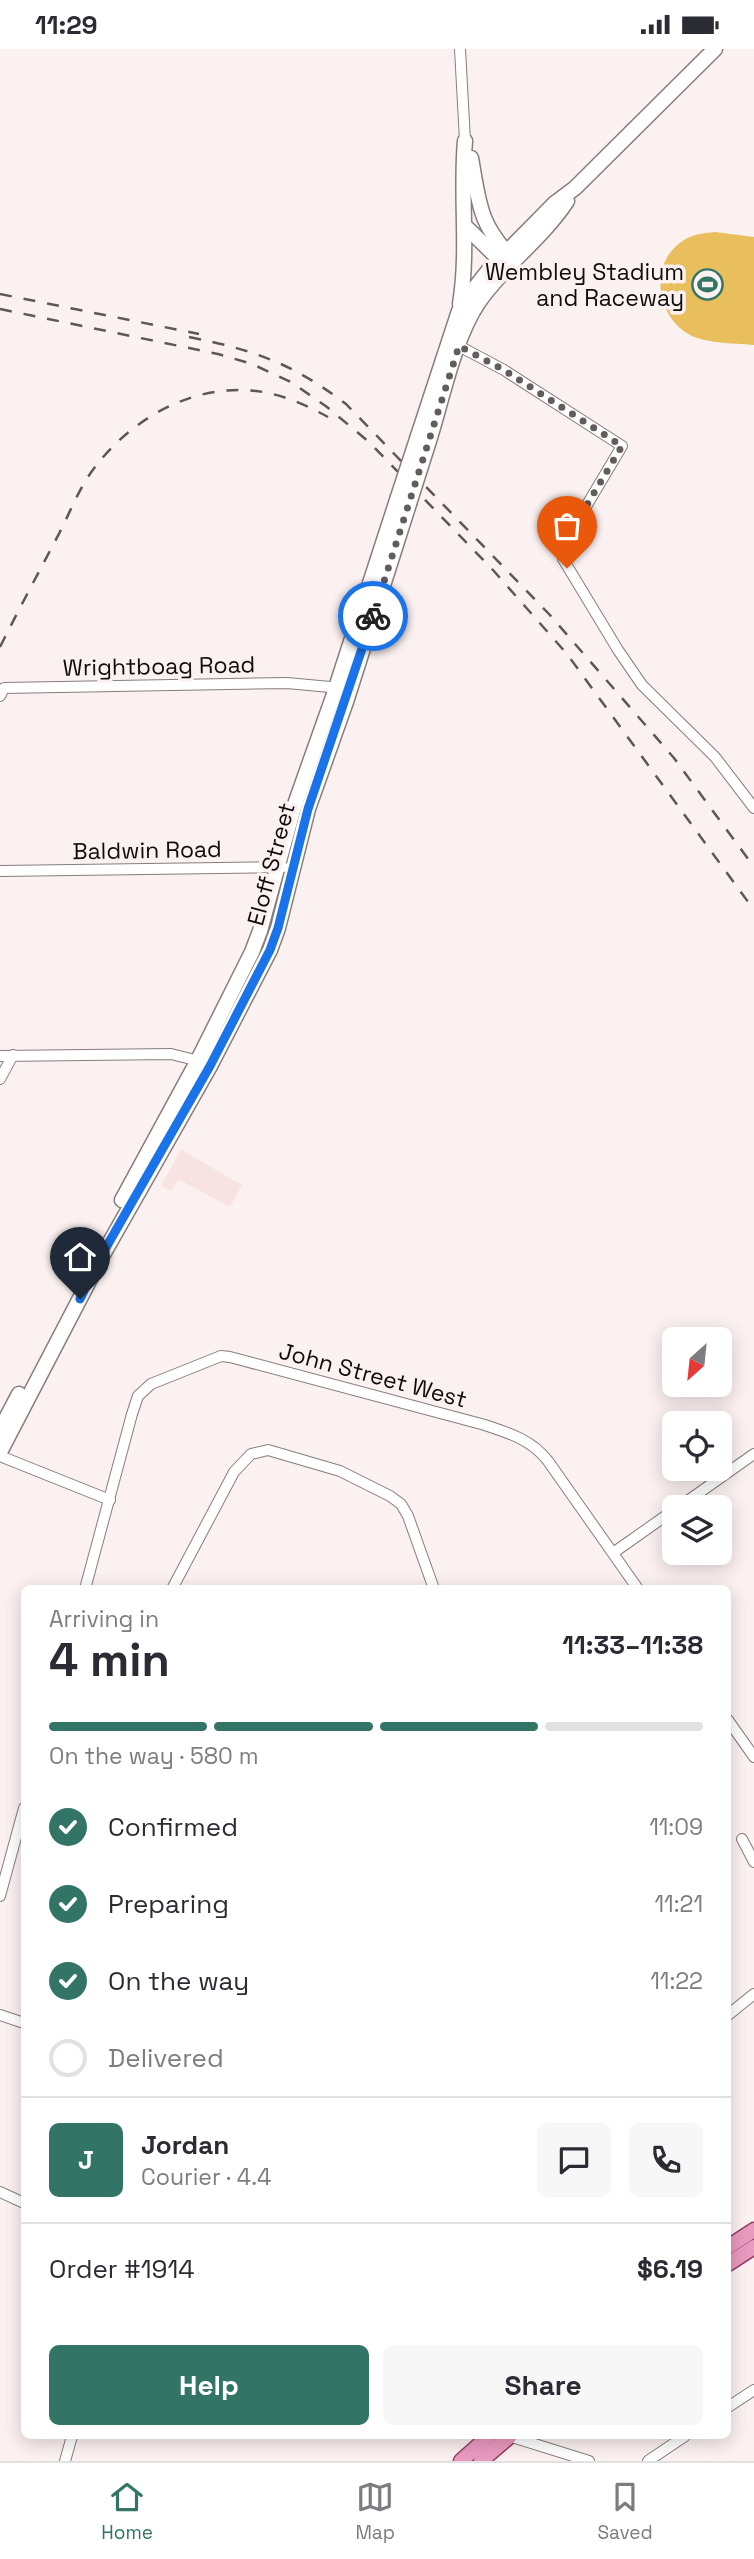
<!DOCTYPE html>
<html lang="en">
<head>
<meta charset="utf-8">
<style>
  :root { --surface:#fff; --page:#f7f7f7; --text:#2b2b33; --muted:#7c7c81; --line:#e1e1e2; --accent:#327567 }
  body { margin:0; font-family:"Space Grotesk",sans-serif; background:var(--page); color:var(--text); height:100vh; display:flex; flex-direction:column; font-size:26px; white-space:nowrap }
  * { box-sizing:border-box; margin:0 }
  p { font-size:23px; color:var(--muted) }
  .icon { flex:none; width:38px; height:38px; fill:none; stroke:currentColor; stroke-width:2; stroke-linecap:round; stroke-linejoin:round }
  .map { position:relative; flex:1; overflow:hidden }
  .details { position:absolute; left:21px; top:1536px; width:710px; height:854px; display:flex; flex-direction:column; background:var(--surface); border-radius:10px; box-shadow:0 4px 18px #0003 }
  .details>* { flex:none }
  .needle { width:46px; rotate:207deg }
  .tools { position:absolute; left:662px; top:1278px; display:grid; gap:14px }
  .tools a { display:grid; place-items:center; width:70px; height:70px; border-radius:10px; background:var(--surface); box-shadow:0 4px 18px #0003; font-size:35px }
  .pin { position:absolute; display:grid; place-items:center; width:60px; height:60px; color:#fff; margin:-72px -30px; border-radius:50% 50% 50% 0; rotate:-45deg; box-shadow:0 0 7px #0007 }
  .pin .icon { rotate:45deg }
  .courier { position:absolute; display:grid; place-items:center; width:70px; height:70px; margin:-35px; border:5px solid #1a73e8; border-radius:50%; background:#fff; color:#222; box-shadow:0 2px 9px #0007 }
  .summary em { font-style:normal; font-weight:700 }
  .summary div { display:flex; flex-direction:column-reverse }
  .summary { display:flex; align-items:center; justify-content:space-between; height:119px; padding:0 28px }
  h1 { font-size:46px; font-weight:700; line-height:52px }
  .bar { display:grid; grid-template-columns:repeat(4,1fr); gap:10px 7px; align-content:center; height:84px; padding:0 28px }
  .bar i { height:9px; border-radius:5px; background:var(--line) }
  .bar .current { background:var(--accent) }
  .bar p { grid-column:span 4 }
  .line { display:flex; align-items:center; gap:18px; padding:0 28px; border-top:2px solid var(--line) }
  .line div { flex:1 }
  .round { display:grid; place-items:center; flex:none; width:74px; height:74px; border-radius:10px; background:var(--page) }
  ol { padding:0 28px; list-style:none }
  li { display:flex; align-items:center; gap:21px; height:77px }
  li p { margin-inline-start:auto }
  li .icon { padding:7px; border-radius:50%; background:var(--accent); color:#fff; stroke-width:4 }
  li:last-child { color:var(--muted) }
  li i { width:38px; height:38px; border:4px solid var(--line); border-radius:50% }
  .action { display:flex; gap:14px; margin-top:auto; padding:14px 28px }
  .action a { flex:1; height:80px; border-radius:10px; background:var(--accent); color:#fff; font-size:28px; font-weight:700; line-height:80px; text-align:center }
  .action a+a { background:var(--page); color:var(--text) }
  .status { display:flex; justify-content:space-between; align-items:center; height:49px; padding:0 35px; background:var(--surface); direction:ltr }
  .status svg { height:19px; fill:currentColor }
  .dock { display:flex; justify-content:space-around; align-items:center; height:98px; border-top:2px solid var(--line); background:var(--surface); font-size:19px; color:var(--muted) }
  .dock a { display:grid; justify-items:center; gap:4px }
  .dock .current { color:var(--accent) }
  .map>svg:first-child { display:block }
  .built { fill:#f7e3e1 }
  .green { fill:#e9be5c }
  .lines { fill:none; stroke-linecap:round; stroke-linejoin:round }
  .street-casing { stroke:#877d7c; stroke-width:12 }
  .secondary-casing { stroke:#877d7c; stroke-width:17 }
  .primary-casing { stroke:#933d64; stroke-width:17 }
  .street { stroke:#fff; stroke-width:10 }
  .secondary { stroke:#fff; stroke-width:14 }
  .primary { stroke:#e99abf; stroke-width:14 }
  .rail { stroke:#5d5756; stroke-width:2.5; stroke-dasharray:12 12; stroke-linecap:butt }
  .secondary-bridge-casing { stroke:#877d7c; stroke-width:17; stroke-linecap:butt }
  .secondary-bridge { stroke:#fff; stroke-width:14 }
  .done { stroke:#625c5c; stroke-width:7; stroke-dasharray:0 12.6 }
  .route { stroke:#1a73e8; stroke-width:9 }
  .labels { text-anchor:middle; stroke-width:7; stroke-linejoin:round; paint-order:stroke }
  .poi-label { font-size:23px; fill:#100c0c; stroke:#fbf1f0; text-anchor:end }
  .street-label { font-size:23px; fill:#100c0c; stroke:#fbf1f0 }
</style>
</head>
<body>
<div class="status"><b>11:29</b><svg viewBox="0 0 49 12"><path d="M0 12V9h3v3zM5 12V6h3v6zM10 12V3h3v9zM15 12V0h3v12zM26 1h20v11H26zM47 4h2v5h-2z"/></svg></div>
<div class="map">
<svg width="754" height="2412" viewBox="0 0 754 2412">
  <rect width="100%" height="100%" fill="#fbf1f0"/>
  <!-- built -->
  <path class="built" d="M181,1101L242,1136L230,1158L178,1130L171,1142L161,1137Z"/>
  <!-- green -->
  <path class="green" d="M715,183L754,188V296C733,294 702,295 685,283C655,262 650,212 684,191C694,185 704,184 715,183Z"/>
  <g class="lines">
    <defs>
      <g id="street">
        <path d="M460,0L465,92"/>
        <path d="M455,295L504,321L622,397L566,491L562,501L563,510L618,601L642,636L715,708L754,759"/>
        <path d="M0,647L4,639L287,634L341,639"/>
        <path d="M0,822L283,818"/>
        <path d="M0,1007L171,1005L203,1013"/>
        <path d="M0,1030L13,1006"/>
        <path d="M0,1407L110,1451"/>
        <path d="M679,1458L754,1405"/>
        <path d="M613,1504L674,1461"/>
        <path d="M85,1540L132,1365L138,1347L151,1335L221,1307L230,1308L485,1376C509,1384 532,1391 548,1412L638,1540"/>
        <path d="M172,1540L234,1423L251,1405L268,1401L340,1422L390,1447L401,1455L408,1467L434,1540"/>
        <path d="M728,1671L754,1708"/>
        <path d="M742,1790L754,1813"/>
        <path d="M0,1847L24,1759"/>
        <path d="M0,1966L24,1974"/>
        <path d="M728,1966L754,1945"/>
        <path d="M0,2143L24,2154"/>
        <path d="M728,2358L754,2341"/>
        <path d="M509,2387L589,2412"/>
        <path d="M65,2412L72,2387"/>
        <path d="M648,2412L685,2387"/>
      </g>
      <g id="secondary">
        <path d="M471,109C479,154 479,176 513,210"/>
        <path d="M465,177L504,215"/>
        <path d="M460,255C469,200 460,147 465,92"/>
        <path d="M418,387L459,262L466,250L488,222L555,154L575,139L715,0"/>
        <path d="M429,392C442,351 454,290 478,254C503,217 542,190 567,152"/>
        <path d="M122,1151L198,1011L252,903L260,882L294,758L333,648L397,451"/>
        <path d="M0,1381L19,1345"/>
        <path d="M0,1403L101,1209L210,1017L270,901L278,879L308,760L346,653L409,455"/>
      </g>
      <g id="primary">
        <path d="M728,2198L754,2181"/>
        <path d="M728,2215L754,2198"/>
        <path d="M461,2412L489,2387"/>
        <path d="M481,2412L510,2387"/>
      </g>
    </defs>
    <!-- street casing -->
    <use href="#street" class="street-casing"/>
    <!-- secondary casing -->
    <use href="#secondary" class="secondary-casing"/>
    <!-- primary casing -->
    <use href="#primary" class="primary-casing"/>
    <!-- street -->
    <use href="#street" class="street"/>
    <!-- secondary -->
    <use href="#secondary" class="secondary"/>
    <!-- primary -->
    <use href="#primary" class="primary"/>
    <!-- rail -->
    <g class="rail">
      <path d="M0,245L199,285"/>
      <path d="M0,260L218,305L252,315L291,333L327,358L369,393L493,521L567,605L754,861"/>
      <path d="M189,288C254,301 292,314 346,355L549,565L674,709L754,818"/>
      <path d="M0,598C20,558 41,519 62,479C72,458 81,436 95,418C134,367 198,332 263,343C286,347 308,357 328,368"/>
    </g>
    <defs>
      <g id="secondary-bridge">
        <path d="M397,451L418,387"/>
        <path d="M409,455L429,392"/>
      </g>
    </defs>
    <!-- secondary-bridge casing -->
    <use href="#secondary-bridge" class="secondary-bridge-casing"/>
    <!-- secondary-bridge -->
    <use href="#secondary-bridge" class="secondary-bridge"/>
  </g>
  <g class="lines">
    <!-- done -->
    <path class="done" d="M373,567L459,297L504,321L622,397L566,491L562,501L567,519"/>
    <!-- route -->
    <path class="route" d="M80,1250L100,1209L210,1017L270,901L278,879L308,760L373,567"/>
  </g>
  <!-- icons -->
  <defs>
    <symbol id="stadium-ring" viewBox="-11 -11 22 22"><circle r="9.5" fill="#fbf1f0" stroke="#327567" stroke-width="1.5"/><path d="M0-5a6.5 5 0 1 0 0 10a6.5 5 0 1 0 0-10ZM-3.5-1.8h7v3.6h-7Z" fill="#327567"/></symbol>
  </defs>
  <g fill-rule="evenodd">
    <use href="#stadium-ring" x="690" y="218" width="35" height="35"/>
  </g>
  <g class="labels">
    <!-- poi labels -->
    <g class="poi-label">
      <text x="684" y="231">Wembley Stadium<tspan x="684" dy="26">and Raceway</tspan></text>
    </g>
    <!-- street labels -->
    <g class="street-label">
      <text transform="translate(159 617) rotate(-1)" y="8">Wrightboag Road</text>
      <text transform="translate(147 801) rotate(-1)" y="8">Baldwin Road</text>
      <text transform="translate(271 815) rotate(-75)" y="8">Eloff Street</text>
      <text transform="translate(373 1326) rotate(15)" y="8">John Street West</text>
    </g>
  </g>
</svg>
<div class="tools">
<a><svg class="needle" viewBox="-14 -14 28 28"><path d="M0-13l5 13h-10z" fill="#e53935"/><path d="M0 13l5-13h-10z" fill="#7c7c81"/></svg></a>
<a><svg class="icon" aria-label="locate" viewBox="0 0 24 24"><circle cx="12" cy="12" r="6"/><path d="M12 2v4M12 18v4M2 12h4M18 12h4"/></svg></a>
<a><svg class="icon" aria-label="layers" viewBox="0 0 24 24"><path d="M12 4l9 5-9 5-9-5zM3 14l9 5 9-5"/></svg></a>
</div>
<div class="pin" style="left:567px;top:519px;background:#ea580c"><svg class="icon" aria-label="bag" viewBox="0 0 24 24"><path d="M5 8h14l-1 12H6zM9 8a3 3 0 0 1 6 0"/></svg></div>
<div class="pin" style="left:80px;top:1250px;background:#1f2937"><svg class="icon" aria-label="home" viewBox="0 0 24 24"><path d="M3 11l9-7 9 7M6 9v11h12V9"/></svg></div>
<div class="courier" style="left:373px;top:567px"><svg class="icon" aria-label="bike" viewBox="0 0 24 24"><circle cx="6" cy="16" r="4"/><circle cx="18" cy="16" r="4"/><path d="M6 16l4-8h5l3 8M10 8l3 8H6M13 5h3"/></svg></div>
<section class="details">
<div class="summary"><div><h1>4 min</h1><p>Arriving in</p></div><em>11:33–11:38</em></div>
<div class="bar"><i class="current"></i><i class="current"></i><i class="current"></i><i></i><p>On the way · 580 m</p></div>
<ol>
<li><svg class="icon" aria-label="check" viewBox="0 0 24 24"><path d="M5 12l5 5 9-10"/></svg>Confirmed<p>11:09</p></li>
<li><svg class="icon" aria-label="check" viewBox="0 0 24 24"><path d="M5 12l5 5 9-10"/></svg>Preparing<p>11:21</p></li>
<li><svg class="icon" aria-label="check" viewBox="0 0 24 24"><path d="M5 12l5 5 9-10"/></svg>On the way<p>11:22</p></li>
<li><i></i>Delivered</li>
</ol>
<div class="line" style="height:126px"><b class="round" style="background:var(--accent);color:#fff">J</b><div><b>Jordan</b><p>Courier · 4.4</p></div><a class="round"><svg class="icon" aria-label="chat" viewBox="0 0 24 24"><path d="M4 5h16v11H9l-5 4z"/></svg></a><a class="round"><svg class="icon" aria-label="phone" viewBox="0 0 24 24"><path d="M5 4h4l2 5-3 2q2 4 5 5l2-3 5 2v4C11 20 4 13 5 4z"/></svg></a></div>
<div class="line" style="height:91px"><div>Order #1914</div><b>$6.19</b></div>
<div class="action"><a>Help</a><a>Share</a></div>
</section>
</div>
<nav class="dock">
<a class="current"><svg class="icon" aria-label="home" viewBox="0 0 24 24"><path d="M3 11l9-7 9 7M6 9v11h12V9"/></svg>Home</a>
<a><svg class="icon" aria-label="map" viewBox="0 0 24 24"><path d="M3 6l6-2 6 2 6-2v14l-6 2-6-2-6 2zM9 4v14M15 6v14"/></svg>Map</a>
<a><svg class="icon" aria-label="saved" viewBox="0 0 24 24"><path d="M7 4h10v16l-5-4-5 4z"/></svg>Saved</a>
</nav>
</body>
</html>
